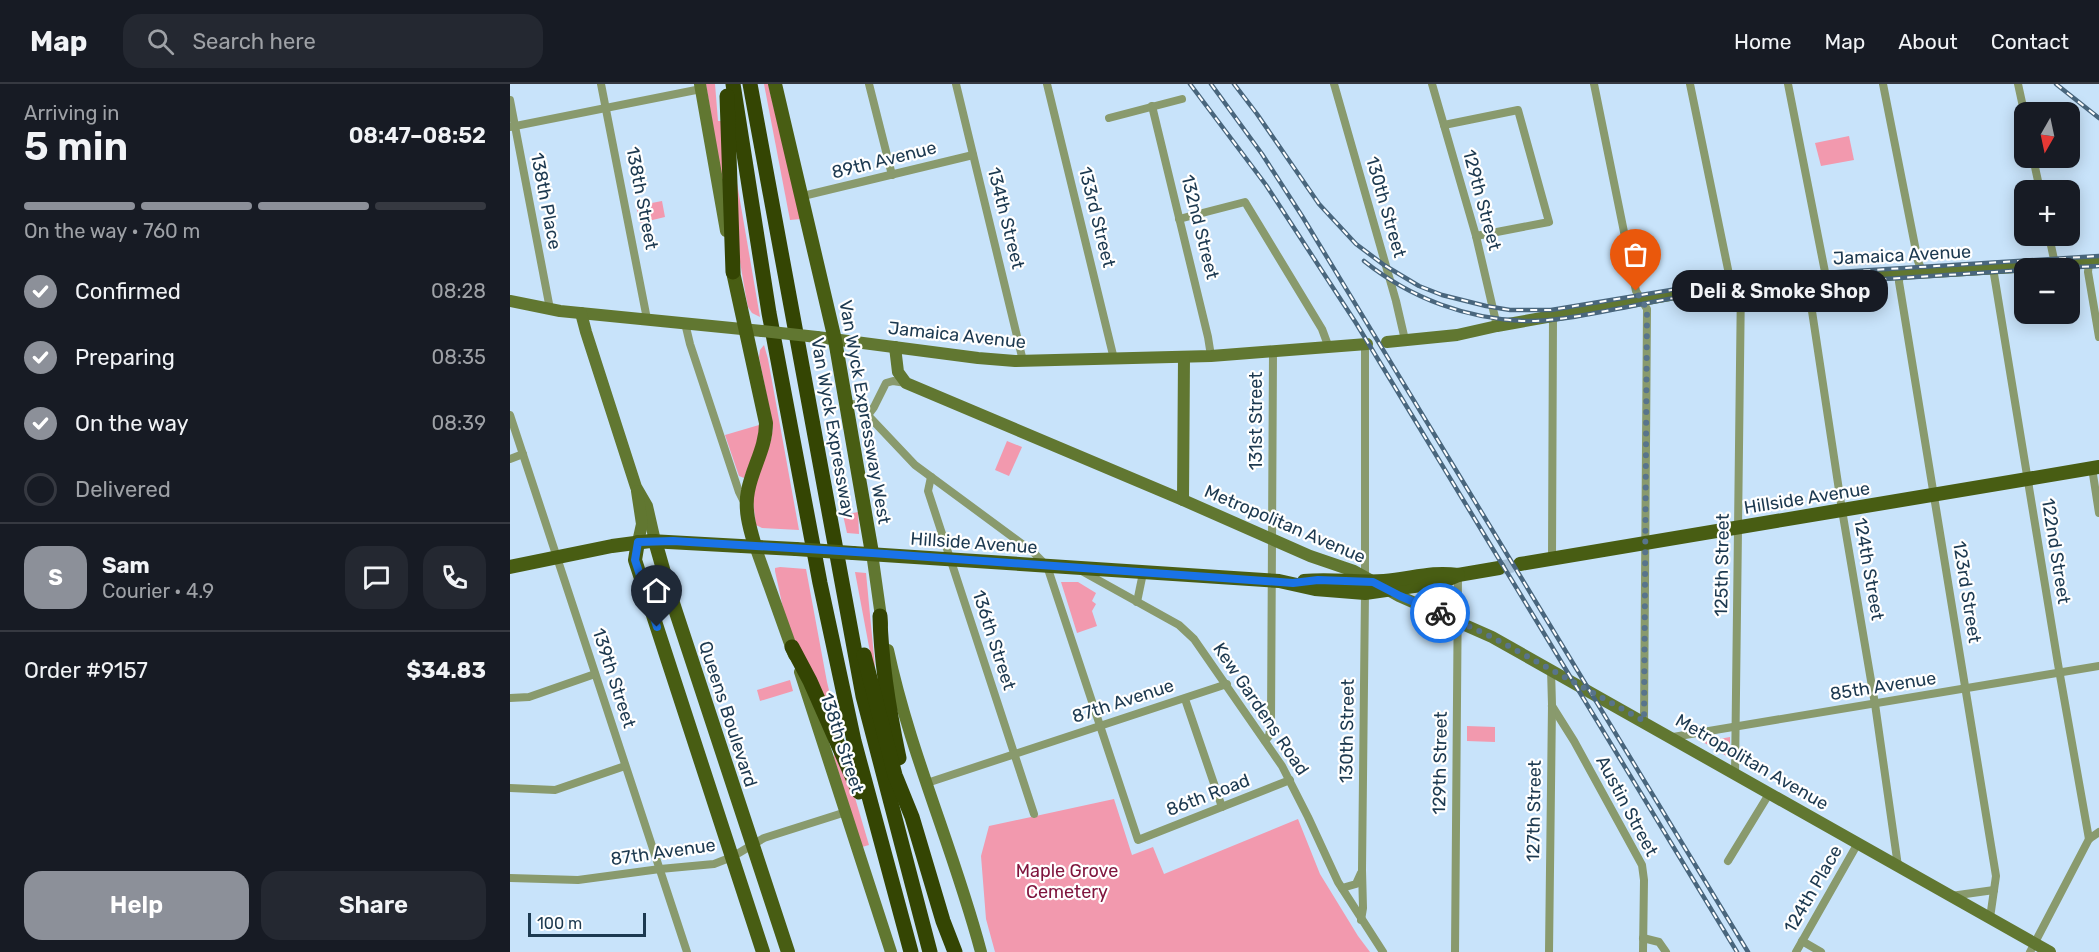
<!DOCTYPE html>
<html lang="en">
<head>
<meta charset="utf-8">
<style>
  :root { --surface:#171b24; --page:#242831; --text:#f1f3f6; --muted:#9ea1a6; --line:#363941; --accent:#8c9099 }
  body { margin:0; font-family:Rubik,sans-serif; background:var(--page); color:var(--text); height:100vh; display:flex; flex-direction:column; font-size:22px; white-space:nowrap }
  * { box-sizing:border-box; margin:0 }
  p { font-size:20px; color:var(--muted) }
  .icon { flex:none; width:33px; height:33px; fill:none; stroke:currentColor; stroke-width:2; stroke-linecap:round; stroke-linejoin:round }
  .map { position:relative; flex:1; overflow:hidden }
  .sheet { display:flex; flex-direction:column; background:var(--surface); width:510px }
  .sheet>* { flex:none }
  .needle { width:39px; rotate:189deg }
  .fabs { position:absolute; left:1504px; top:18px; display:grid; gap:12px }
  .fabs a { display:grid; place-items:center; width:66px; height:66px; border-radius:12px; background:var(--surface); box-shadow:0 3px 15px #0003; font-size:30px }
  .scale { position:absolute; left:18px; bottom:15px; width:118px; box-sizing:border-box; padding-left:6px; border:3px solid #1c3950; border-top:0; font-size:16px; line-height:21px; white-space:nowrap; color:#1c3950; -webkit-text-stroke:4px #fff; paint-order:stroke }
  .pin { position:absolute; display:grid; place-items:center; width:51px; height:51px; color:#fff; margin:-62px -26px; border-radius:50% 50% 50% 0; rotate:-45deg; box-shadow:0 0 6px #0007 }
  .pin .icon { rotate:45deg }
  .courier { position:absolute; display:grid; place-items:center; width:60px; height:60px; margin:-30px; border:4px solid #1a73e8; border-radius:50%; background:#fff; color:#222; box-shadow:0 2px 8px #0007 }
  .bubble { position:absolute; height:42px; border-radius:18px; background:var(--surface); box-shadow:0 3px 15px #0003; font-size:20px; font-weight:600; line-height:42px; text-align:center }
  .head em { font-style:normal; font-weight:600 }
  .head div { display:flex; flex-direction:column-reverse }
  .head { display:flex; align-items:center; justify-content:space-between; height:102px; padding:0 24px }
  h1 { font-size:39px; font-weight:600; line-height:45px }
  .bar { display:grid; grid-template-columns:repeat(4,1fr); gap:9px 6px; align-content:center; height:72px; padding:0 24px }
  .bar i { height:8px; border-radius:4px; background:var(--line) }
  .bar .current { background:var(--accent) }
  .bar p { grid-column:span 4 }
  .line { display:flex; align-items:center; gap:15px; padding:0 24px; border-top:2px solid var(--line) }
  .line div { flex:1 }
  .round { display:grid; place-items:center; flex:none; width:63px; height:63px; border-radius:18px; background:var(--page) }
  ol { padding:0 24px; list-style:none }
  li { display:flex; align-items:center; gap:18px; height:66px }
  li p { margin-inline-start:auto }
  li .icon { padding:6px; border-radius:50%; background:var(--accent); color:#fff; stroke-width:4 }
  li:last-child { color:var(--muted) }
  li i { width:33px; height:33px; border:3px solid var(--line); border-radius:50% }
  .action { display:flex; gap:12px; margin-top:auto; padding:12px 24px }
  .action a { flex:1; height:69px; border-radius:18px; background:var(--accent); color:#fff; font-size:24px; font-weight:600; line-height:69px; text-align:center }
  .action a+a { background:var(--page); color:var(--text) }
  header { display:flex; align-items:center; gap:36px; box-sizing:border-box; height:84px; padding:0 30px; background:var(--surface); border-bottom:2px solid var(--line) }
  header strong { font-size:28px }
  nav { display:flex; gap:33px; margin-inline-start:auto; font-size:21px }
  .search { width:420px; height:54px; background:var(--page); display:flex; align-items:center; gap:15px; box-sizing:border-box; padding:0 21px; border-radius:18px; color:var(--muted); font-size:22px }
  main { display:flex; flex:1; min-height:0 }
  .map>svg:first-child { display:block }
  .green { fill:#f299ae }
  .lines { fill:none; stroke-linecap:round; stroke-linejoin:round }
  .primary-tunnel { stroke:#a6c1d8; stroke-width:14; stroke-dasharray:14 7; stroke-linecap:butt }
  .minor { stroke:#899a6d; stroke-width:8 }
  .secondary { stroke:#617731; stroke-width:12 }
  .primary { stroke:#485d13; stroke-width:14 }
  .motorway { stroke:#344503; stroke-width:15 }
  .rail-casing { stroke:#49667d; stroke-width:4.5 }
  .rail { stroke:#fff; stroke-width:2; stroke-dasharray:7; stroke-linecap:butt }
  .secondary-bridge { stroke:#617731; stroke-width:12 }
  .primary-bridge { stroke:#485d13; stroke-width:14 }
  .done { stroke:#58748c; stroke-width:6; stroke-dasharray:0 10.8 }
  .route { stroke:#1a73e8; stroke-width:8 }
  .labels { text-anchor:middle; stroke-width:4.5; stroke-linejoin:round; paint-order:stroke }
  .street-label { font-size:18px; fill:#1c3950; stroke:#fff }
  .park-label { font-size:18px; fill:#7f153d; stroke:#fff }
</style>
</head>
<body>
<header>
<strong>Map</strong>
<div class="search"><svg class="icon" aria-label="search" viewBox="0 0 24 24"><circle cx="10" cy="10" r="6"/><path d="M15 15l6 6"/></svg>Search here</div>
<nav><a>Home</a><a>Map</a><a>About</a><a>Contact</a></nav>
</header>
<main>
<section class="sheet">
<div class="head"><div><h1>5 min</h1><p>Arriving in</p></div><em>08:47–08:52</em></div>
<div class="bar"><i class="current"></i><i class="current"></i><i class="current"></i><i></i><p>On the way · 760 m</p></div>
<ol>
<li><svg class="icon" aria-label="check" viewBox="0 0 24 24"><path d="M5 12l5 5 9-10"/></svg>Confirmed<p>08:28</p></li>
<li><svg class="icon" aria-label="check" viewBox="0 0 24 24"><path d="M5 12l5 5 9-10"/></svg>Preparing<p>08:35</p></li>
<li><svg class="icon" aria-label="check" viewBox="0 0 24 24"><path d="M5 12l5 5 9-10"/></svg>On the way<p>08:39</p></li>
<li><i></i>Delivered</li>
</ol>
<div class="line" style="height:108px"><b class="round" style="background:var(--accent);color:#fff">S</b><div><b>Sam</b><p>Courier · 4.9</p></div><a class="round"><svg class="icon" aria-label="chat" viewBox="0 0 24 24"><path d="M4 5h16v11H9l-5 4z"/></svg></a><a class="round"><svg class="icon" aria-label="phone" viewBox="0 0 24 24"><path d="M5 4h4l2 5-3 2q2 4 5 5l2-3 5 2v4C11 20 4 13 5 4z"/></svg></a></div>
<div class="line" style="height:78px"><div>Order #9157</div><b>$34.83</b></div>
<div class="action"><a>Help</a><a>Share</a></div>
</section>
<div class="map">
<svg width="1589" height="868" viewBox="0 0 1589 868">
  <rect width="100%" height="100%" fill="#c8e3fa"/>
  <!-- green -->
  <g class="green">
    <path d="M196,0H205L208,37H212L213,106Z"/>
    <path d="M254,0H258L291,135L280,136Z"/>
    <path d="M1339,52L1344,76L1311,82L1305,59Z"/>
    <path d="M222,70L250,233L242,229L238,223L236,213L229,172Z"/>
    <path d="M152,117L155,133L130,139L126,122Z"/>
    <path d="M254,261L258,275L289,446L252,444L246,441L243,418L245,398L261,356L263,343L249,273L250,266Z"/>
    <path d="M249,341L250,352L234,394L229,392L215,351Z"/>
    <path d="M497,357L512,363L499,392L485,386Z"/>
    <path d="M348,428L349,450L337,449L333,431Z"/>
    <path d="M270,483L296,485L317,598L330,652L276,538L265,487V484Z"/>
    <path d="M345,488L356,489L365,583L363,584Z"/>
    <path d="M551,498H568L586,509L582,517L586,520L582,527L587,542L567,549Z"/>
    <path d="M280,596L283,607L250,617L247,606Z"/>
    <path d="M957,642L985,643V658L957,657Z"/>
    <path d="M1220,653V674L1193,658Z"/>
    <path d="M324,668L343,707L359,761L352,763L324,674Z"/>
    <path d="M604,715L622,771L643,763L654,790L788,735L810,790L848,852L860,868H485L476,835L471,772L479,742Z"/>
  </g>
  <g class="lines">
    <!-- primary-tunnel -->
    <path class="primary-tunnel" d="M989,484L1010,480"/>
    <!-- minor -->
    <g class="minor">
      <path d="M91,0L137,235"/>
      <path d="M359,0L382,91"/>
      <path d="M446,0L513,277"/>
      <path d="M537,0L604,275"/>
      <path d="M824,0L886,217L895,256"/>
      <path d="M922,0L966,152L987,242"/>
      <path d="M1084,0L1126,207L1137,225L1134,637"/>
      <path d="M1180,0L1221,200"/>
      <path d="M1278,0L1316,193"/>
      <path d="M1373,0L1408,177L1412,187"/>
      <path d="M1508,0L1515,32"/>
      <path d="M0,16L40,225"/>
      <path d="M642,22L698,253L701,272"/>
      <path d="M599,34L672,15"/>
      <path d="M934,41L1008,26L1039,138L966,152"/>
      <path d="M0,43L191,5"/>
      <path d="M1523,74L1530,106"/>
      <path d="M293,112L463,71"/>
      <path d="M669,135L735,118L812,245L819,264"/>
      <path d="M1539,152L1545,180"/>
      <path d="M1579,178L1578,188L1589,253"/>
      <path d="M1483,184L1548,580L1579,755"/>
      <path d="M1390,188L1389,198L1486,792L1480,834"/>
      <path d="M1297,194L1332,426L1365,620L1388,782"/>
      <path d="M175,239L180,260L229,408L235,420"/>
      <path d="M855,261V494"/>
      <path d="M337,319L347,321L352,325L405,381L523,468L537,482L628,756L780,696"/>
      <path d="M0,331L177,868"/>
      <path d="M358,331L364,323L376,299L383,297L396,299"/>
      <path d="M0,375L13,370"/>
      <path d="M1582,384L1589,429"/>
      <path d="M421,393L418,407L524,730"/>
      <path d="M1042,474L1043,232"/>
      <path d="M570,486L669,541L684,555L772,682L798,733L828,798L873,868"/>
      <path d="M627,518L633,489"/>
      <path d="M0,614L19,613L85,590"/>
      <path d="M675,615L712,723"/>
      <path d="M1042,622L1064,657L1132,781L1134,796L1133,868"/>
      <path d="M1163,653L1589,582"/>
      <path d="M755,657L759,652L761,640L763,269"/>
      <path d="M1225,691L1231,199"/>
      <path d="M417,699L717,600"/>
      <path d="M0,704L45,706L115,682"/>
      <path d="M1218,777L1259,710"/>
      <path d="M0,794L68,796L150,785L204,780L222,773L254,754L336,728"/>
      <path d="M832,804L846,800L851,789"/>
      <path d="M1441,812L1484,806"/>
      <path d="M851,836L853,824L852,786L855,509"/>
      <path d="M1133,854L1149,858L1156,868"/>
      <path d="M1292,857L1311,868"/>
      <path d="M945,868L948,491"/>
      <path d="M1039,868L1042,621L1041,585"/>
      <path d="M1286,868L1348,759"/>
      <path d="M1520,868L1579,755L1589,748"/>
    </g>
    <!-- secondary -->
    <g class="secondary">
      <path d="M190,0L216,147"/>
      <path d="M0,217L50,227L252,247"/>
      <path d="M71,229L76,248L126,403L137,422L145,457"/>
      <path d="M307,253L468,274L505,277L701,272L857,260"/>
      <path d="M877,258L947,251L987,242L1221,200L1589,178"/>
      <path d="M385,263L388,288L396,299L673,416L800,472L844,487L889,512L982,553L1540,868"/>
      <path d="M127,407L132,440L128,458"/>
      <path d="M673,416L674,273"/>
      <path d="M245,462L284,571"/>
      <path d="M362,469L372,540"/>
      <path d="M378,566C400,669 444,766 471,868"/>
      <path d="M290,588L381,868"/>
    </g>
    <!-- primary -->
    <g class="primary">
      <path d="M265,0L325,256L362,469"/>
      <path d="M223,188L256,339C256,364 242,384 238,407C234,426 240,445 245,462"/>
      <path d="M145,457L161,513L278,868"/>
      <path d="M128,458L125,476L253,868"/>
      <path d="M343,469L769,497L805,505L855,509L932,498L948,491L989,484"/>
      <path d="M1010,480L1589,383"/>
      <path d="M0,483L102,462L140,457L286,465"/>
      <path d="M794,497C821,494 847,499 874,497C901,495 921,487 948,491"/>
    </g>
    <!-- motorway -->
    <g class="motorway">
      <path d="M223,0L259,229L310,499L344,657L401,868"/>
      <path d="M240,0L353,612L420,868"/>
      <path d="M217,12L223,188"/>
      <path d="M370,532C371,580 379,627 389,674"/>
      <path d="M282,563L300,597L349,708"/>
      <path d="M354,571L385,691L402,733L433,837L445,868"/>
    </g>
    <defs>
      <g id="rail">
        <path d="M680,0L756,101L846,239L1227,868"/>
        <path d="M701,0L752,70L792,132L1238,868"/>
        <path d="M724,0L747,30L809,120L846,160L874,181L909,202L932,211L976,222L1000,226H1041L1233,194L1589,172"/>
        <path d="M1546,0L1589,34"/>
        <path d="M854,177C900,214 958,236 1018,237C1051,237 1084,229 1117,223C1156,215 1195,208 1234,204L1515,186"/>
        <path d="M1544,184L1589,182"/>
      </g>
    </defs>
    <!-- rail casing -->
    <use href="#rail" class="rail-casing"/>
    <!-- rail -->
    <use href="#rail" class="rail"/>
    <!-- secondary-bridge -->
    <path class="secondary-bridge" d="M252,247L307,253"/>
    <!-- primary-bridge -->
    <path class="primary-bridge" d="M286,465L343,469"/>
  </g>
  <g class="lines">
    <!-- done -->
    <path class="done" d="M930,529L982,553L1134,637L1137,225L1126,207"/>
    <!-- route -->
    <path class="route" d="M147,543L125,476L128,458L163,457L362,469L783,499L808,496L863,498L890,512L930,529"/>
  </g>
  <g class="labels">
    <!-- street labels -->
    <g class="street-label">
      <text transform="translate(374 76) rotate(-14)" y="6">89th Avenue</text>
      <text transform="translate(132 114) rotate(79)" y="6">138th Street</text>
      <text transform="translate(972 116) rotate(75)" y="6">129th Street</text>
      <text transform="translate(36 117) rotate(79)" y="6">138th Place</text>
      <text transform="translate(876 123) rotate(74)" y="6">130th Street</text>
      <text transform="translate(587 133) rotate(76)" y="6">133rd Street</text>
      <text transform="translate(496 134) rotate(76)" y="6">134th Street</text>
      <text transform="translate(690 143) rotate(76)" y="6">132nd Street</text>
      <text transform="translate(1392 171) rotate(-3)" y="6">Jamaica Avenue</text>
      <text transform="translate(447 251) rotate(6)" y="6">Jamaica Avenue</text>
      <text transform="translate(355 328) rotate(80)" y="6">Van Wyck Expressway West</text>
      <text transform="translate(746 337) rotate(-90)" y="6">131st Street</text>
      <text transform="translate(323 344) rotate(80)" y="6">Van Wyck Expressway</text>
      <text transform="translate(1297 414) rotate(-9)" y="6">Hillside Avenue</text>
      <text transform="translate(775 440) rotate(23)" y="6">Metropolitan Avenue</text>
      <text transform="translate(464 459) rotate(4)" y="6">Hillside Avenue</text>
      <text transform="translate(1546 467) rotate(81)" y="6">122nd Street</text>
      <text transform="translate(1212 481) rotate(-89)" y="6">125th Street</text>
      <text transform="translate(1359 485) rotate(80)" y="6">124th Street</text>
      <text transform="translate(1457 508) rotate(81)" y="6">123rd Street</text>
      <text transform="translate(484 556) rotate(72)" y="6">136th Street</text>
      <text transform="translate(104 594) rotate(72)" y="6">139th Street</text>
      <text transform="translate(1373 602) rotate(-9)" y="6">85th Avenue</text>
      <text transform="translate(613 617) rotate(-18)" y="6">87th Avenue</text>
      <text transform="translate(751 625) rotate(56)" y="6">Kew Gardens Road</text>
      <text transform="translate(218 630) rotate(72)" y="6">Queens Boulevard</text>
      <text transform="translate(837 647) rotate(-89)" y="6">130th Street</text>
      <text transform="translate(332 659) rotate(72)" y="6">138th Street</text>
      <text transform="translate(1242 678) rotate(30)" y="6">Metropolitan Avenue</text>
      <text transform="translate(930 679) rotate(-89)" y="6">129th Street</text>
      <text transform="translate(698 711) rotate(-21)" y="6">86th Road</text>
      <text transform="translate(1117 722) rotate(62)" y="6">Austin Street</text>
      <text transform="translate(1024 727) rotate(-89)" y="6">127th Street</text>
      <text transform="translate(153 768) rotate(-8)" y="6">87th Avenue</text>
      <text transform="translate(1303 805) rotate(-60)" y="6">124th Place</text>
    </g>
    <!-- park labels -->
    <g class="park-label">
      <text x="557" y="793">Maple Grove<tspan x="557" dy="21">Cemetery</tspan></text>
    </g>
  </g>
</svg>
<div class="fabs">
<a><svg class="needle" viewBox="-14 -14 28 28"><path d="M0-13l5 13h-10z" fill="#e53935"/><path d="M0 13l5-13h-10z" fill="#9ea1a6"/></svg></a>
<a>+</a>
<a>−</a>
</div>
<div class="scale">100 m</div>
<div class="pin" style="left:1126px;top:207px;background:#ea580c"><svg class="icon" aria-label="bag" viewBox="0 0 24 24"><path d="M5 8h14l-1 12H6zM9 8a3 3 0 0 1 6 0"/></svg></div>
<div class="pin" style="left:147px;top:543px;background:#1f2937"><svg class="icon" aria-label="home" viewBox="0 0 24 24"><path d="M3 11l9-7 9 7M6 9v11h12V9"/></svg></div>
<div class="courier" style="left:930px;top:529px"><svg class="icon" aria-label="bike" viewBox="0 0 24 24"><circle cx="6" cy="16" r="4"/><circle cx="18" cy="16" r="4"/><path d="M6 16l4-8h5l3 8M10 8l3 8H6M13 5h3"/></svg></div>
<div class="bubble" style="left:1162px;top:186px;width:216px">Deli &amp; Smoke Shop</div>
</div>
</main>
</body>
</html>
